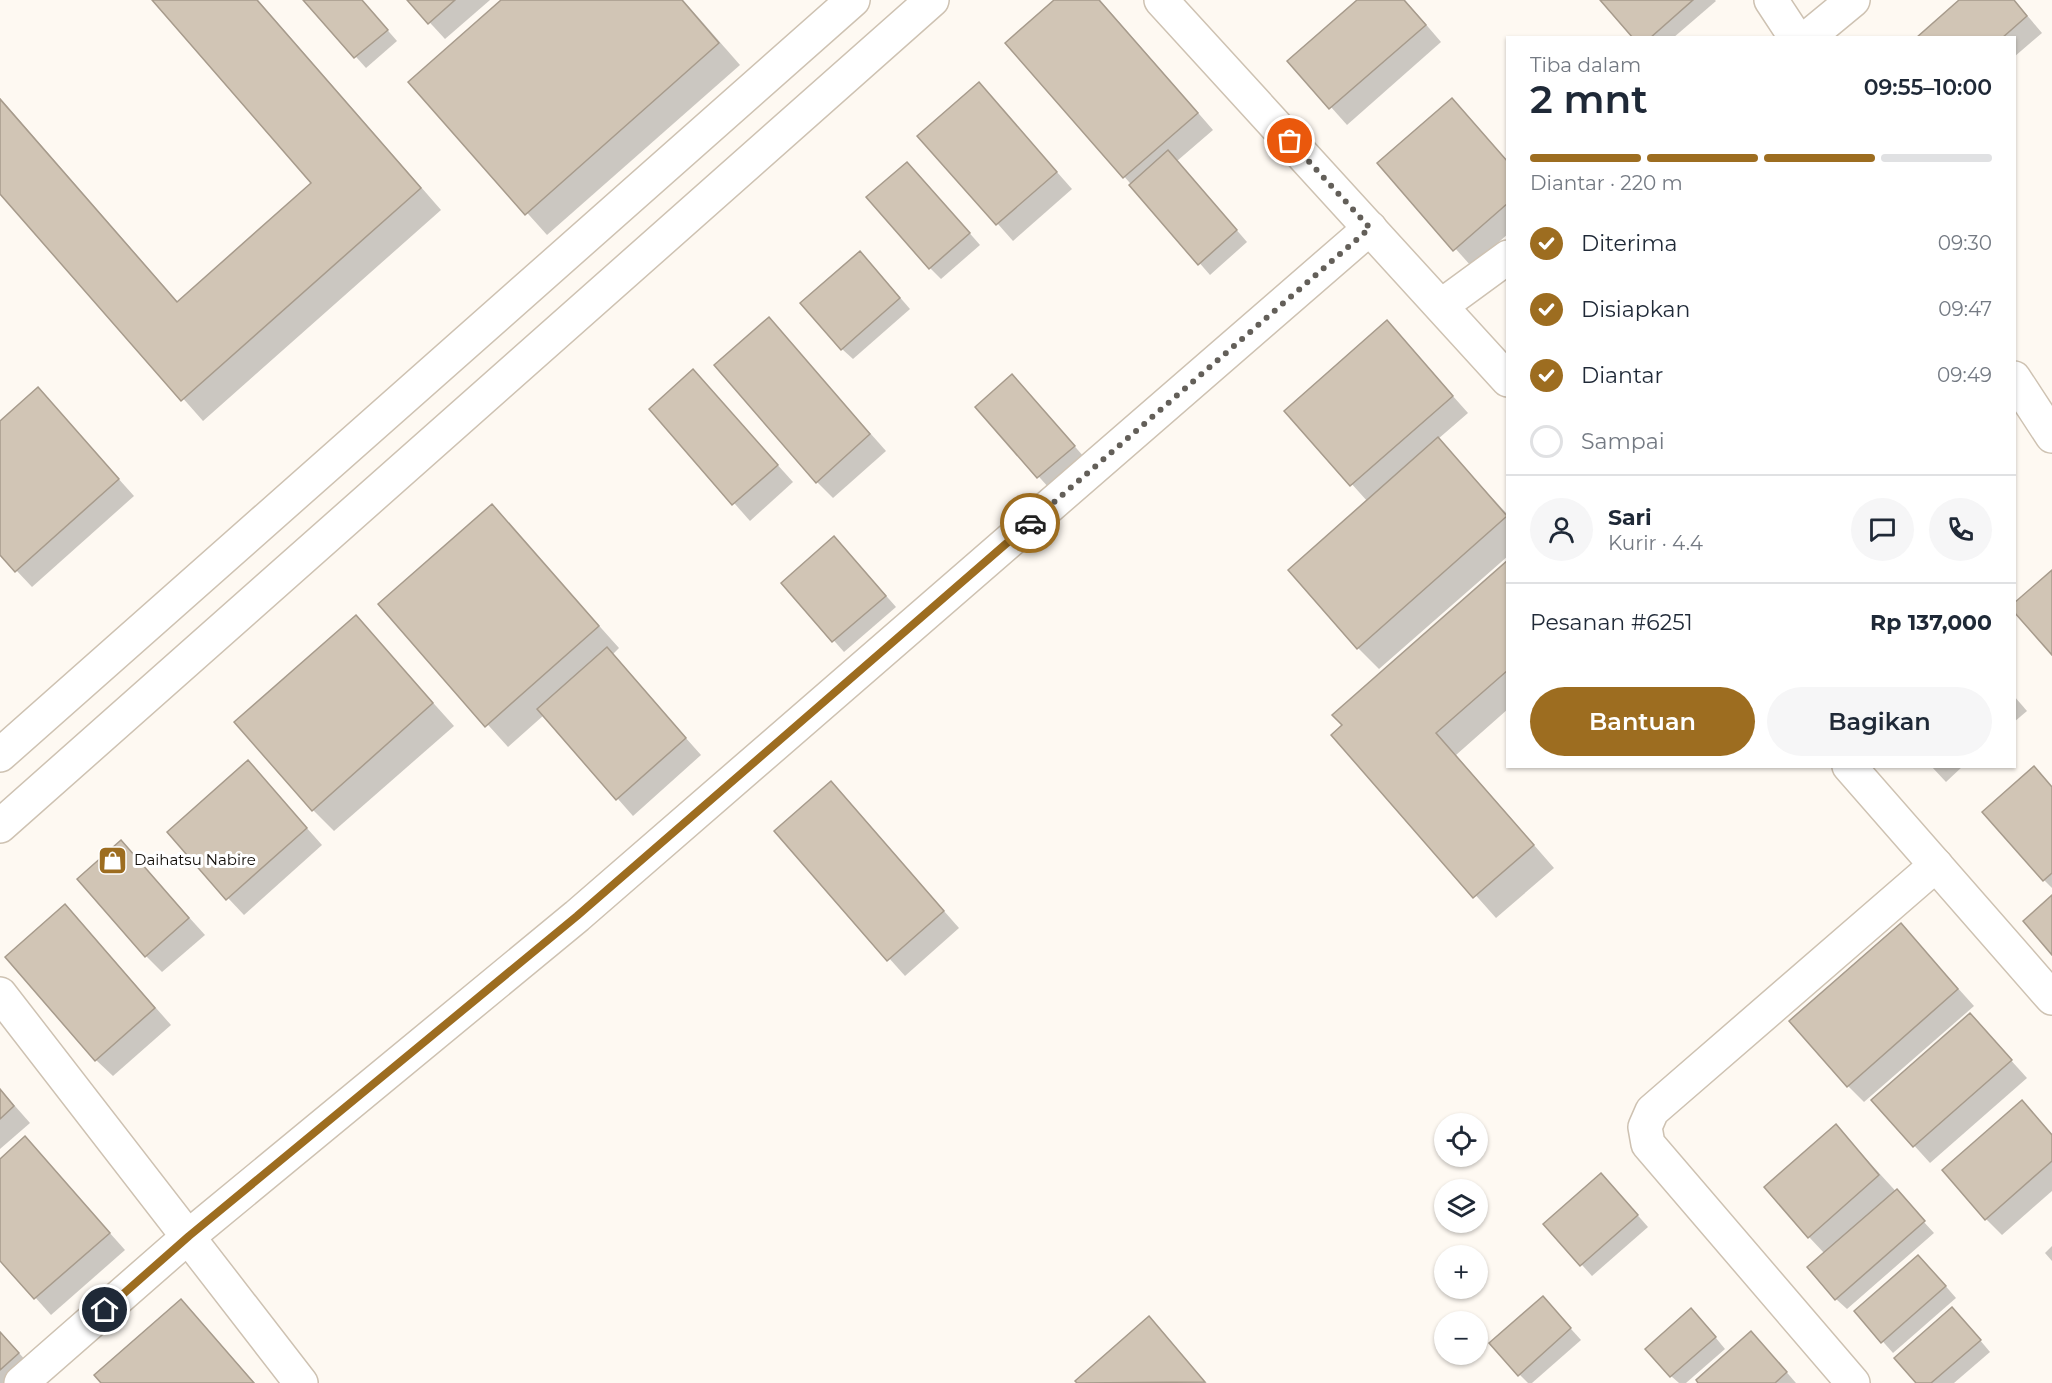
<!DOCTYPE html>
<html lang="id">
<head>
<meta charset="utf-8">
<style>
  :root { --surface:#fff; --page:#f6f6f7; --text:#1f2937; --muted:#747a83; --line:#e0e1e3; --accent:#9d6d20 }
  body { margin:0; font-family:Montserrat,sans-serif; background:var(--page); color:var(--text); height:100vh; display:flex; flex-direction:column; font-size:22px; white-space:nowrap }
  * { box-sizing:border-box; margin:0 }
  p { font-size:20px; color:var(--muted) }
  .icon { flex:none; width:33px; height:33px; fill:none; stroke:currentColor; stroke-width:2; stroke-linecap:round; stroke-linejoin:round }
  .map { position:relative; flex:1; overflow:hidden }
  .side { position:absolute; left:1506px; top:36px; width:510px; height:732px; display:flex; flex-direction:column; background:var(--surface); border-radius:0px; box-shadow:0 2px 4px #0004 }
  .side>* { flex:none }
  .buttons { position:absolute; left:1434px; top:1113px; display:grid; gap:12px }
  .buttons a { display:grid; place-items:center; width:54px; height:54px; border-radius:50%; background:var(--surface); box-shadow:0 2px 4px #0004; font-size:30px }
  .pin { position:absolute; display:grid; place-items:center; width:51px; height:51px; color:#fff; margin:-26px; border:3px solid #fff; border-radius:50%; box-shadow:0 2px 6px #0007 }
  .courier { position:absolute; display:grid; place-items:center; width:60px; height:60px; margin:-30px; border:4px solid #9d6d20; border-radius:50%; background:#fff; color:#222; box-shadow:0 2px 8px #0007 }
  .headline em { font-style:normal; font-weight:600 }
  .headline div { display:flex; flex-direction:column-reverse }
  .headline { display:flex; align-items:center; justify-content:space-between; height:102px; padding:0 24px }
  h1 { font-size:39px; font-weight:600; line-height:45px }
  .bar { display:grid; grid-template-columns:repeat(4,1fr); gap:9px 6px; align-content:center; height:72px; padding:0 24px }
  .bar i { height:8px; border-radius:4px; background:var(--line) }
  .bar .active { background:var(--accent) }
  .bar p { grid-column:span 4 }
  .line { display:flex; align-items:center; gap:15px; padding:0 24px; border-top:2px solid var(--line) }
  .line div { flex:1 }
  .round { display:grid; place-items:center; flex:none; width:63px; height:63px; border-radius:32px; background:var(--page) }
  ol { padding:0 24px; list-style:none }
  li { display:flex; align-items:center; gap:18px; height:66px }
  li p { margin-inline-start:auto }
  li .icon { padding:6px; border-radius:50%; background:var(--accent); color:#fff; stroke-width:4 }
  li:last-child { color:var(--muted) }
  li i { width:33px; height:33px; border:3px solid var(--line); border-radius:50% }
  .button { display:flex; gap:12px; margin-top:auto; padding:12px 24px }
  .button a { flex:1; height:69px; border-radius:36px; background:var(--accent); color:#fff; font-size:24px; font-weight:600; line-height:69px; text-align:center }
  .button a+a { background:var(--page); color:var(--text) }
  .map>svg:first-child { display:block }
  .shadow { fill:#0003 }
  .building { fill:#d1c5b5; stroke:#a79b8c; stroke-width:1.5 }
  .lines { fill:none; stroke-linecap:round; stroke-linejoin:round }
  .minor-casing { stroke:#cec2b2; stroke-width:36 }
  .primary-casing { stroke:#cec2b2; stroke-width:36 }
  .minor { stroke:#fff; stroke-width:33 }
  .primary { stroke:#fff; stroke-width:33 }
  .done { stroke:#635f59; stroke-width:6; stroke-dasharray:0 10.8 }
  .route { stroke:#9d6d20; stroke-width:8 }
  .labels { text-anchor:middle; stroke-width:6; stroke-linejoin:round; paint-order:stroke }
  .poi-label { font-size:15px; fill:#100c07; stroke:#fff; text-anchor:start }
</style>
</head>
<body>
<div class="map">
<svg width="2052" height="1383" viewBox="0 0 2052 1383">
  <rect width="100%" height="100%" fill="#fef9f2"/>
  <!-- shadow -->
  <g class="shadow">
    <path d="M154,0H258L441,210L203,421L0,191V98L178,302L314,183Z"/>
    <path d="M305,0H361L397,41L366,68Z"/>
    <path d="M409,0H490L445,39Z"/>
    <path d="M503,0H683L740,65L547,235L410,82Z"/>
    <path d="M1057,0H1100L1213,130L1177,161L1247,242L1210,275L1008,43Z"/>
    <path d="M1359,0H1405L1441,42L1347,125L1290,61Z"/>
    <path d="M1602,0H1715L1716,1L1673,38H1635Z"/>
    <path d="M1962,0H2014L2042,33L2014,57V38H1919Z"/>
    <path d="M979,84L1072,189L1013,241L920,136Z"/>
    <path d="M1508,162V234L1471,266L1379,163Z"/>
    <path d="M918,174L980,245L941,279L930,268Z"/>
    <path d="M871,264L910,309L853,359L842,349Z"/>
    <path d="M769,319L886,451L833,498L817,482Z"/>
    <path d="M1387,322L1468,413L1438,439L1508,515V556L1379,669L1358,648L1368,502L1286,411Z"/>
    <path d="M693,371L793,482L750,521L651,409Z"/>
    <path d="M1023,387L1084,457L1049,488L977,407Z"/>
    <path d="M38,389L134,496L32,587L0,553V423Z"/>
    <path d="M492,506L619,648L612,655L701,755L633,816L544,715L508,747L380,605Z"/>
    <path d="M845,549L896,607L844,652L783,583Z"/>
    <path d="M1508,562V709L1456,755L1554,868L1496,918L1333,735Z"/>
    <path d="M356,617L454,726L334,831L313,810Z"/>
    <path d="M2014,696L2027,711L2014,722Z"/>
    <path d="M248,762L322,845L244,915L228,898Z"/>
    <path d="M1931,766H1963L1946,782Z"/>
    <path d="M2034,769L2052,787V888L2044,880Z"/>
    <path d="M831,783L959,928L905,976L776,831Z"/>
    <path d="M121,842L205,935L162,972L146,956Z"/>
    <path d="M81,923L171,1025L113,1076L96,1060Z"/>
    <path d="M1901,925L1974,1006L1864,1102L1848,1086Z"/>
    <path d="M1970,1015L2027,1078L1930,1163L1873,1100Z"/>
    <path d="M0,1089L30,1123L0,1149Z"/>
    <path d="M2022,1102L2052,1134V1191L2002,1235L1986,1219Z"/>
    <path d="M1836,1126L1934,1233L1847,1309L1836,1299L1825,1254L1809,1237Z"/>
    <path d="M25,1138L125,1250L51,1315L0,1258V1161Z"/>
    <path d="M1612,1186L1648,1227L1592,1276L1545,1224Z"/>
    <path d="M2052,1246V1261L2045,1253Z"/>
    <path d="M1929,1267L1956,1298L1893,1353L1856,1311Z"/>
    <path d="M1543,1298L1581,1340L1532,1383H1528L1519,1374Z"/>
    <path d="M181,1301L255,1383H103Z"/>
    <path d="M1149,1318L1206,1383H1079L1077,1381Z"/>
    <path d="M1963,1320L1990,1352L1954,1383H1918Z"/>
    <path d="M1702,1321L1725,1349L1686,1383H1679L1671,1376Z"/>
    <path d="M0,1331L39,1376L31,1383H0Z"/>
    <path d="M1762,1344L1796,1383H1700Z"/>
  </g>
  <!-- building -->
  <g class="building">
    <path d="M152,0H257L421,188L181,401L0,194V99L177,302L311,183Z"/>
    <path d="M303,0H362L388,30L354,58Z"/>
    <path d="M407,0H455L428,24Z"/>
    <path d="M501,0H682L719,43L525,215L408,82Z"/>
    <path d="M1054,0H1099L1198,113L1123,178L1005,43Z"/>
    <path d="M1357,0H1404L1426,25L1329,109L1287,61Z"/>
    <path d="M1600,0H1693L1650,38H1633Z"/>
    <path d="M1959,0H2014L2027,16L2002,38H1916Z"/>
    <path d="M979,82L1057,172L996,225L917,136Z"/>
    <path d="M1452,98L1508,162V203L1453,251L1377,163Z"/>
    <path d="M1168,150L1237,230L1198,265L1129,185Z"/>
    <path d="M907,162L970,233L929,269L866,197Z"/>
    <path d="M860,251L900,298L841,350L800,303Z"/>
    <path d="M769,317L870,434L816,483L714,365Z"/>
    <path d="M1387,320L1453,396L1350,486L1284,411Z"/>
    <path d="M693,369L778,465L732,505L649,409Z"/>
    <path d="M1012,374L1075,446L1037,478L975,407Z"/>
    <path d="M38,387L119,479L15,572L0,555V421Z"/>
    <path d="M1438,437L1507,516L1357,649L1288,570Z"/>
    <path d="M492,504L599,626L485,727L378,604Z"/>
    <path d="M834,536L886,596L832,642L781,583Z"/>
    <path d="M1508,560V670L1436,733L1534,845L1473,898L1331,735L1342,725L1332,715Z"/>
    <path d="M2052,570V655L2014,612V603Z"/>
    <path d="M356,615L433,703L312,811L234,722Z"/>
    <path d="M607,647L686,738L616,800L537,709Z"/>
    <path d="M248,760L307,828L226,900L167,832Z"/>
    <path d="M2034,766L2052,787V873L2043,881L1982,812Z"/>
    <path d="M831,781L944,911L887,961L774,831Z"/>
    <path d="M121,840L189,918L145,957L77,879Z"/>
    <path d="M2052,895V955L2023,921Z"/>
    <path d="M65,904L155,1008L95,1061L5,957Z"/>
    <path d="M1901,923L1958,989L1847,1087L1789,1021Z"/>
    <path d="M1970,1013L2012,1060L1913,1147L1871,1100Z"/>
    <path d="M0,1089L14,1106L0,1119Z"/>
    <path d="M2022,1100L2052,1135V1161L1985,1220L1942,1170Z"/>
    <path d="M1836,1124L1879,1175L1808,1238L1764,1187Z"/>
    <path d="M25,1136L110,1233L34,1299L0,1261V1159Z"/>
    <path d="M1601,1173L1638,1215L1580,1266L1543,1224Z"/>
    <path d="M1897,1189L1925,1221L1835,1300L1807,1267Z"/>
    <path d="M1918,1255L1946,1286L1881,1343L1854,1311Z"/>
    <path d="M1543,1296L1571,1328L1518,1376L1489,1343Z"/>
    <path d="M181,1299L254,1383H101L94,1375Z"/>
    <path d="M1952,1307L1981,1340L1931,1383H1916L1894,1358Z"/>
    <path d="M1691,1308L1716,1337L1670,1377L1645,1349Z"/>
    <path d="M1149,1316L1205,1382L1077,1383L1075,1381Z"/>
    <path d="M1751,1331L1787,1372L1775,1383H1698L1696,1380Z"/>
    <path d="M0,1332L19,1353L0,1370Z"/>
  </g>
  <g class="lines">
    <defs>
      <g id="minor">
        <path d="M1161,0L1508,380"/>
        <path d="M1771,0L1796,38"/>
        <path d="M1807,38L1853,0"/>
        <path d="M1441,306L1508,257"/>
        <path d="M2014,378L2052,436"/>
        <path d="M1849,766L2052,998"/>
        <path d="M0,994L301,1383"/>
        <path d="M21,1383L189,1236L577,916L1370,228"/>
        <path d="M1853,1383L1648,1144L1645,1127L1652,1111L1936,865"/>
      </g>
      <g id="primary">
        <path d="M0,755L853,0"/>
        <path d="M0,826L932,0"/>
      </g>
    </defs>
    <!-- minor casing -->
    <use href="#minor" class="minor-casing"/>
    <!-- primary casing -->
    <use href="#primary" class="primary-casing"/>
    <!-- minor -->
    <use href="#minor" class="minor"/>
    <!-- primary -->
    <use href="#primary" class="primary"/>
  </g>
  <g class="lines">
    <!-- done -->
    <path class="done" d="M1030,523L1370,228L1290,141"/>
    <!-- route -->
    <path class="route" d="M105,1310L189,1236L577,916L1030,523"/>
  </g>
  <!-- icons -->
  <defs>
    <symbol id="shop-square" viewBox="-11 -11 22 22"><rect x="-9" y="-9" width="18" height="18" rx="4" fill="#9d6d20" stroke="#fff"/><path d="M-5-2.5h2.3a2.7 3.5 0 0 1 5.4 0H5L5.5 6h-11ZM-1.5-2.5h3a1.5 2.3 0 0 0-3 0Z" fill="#fff"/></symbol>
  </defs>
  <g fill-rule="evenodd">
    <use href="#shop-square" x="96" y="844" width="33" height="33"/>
  </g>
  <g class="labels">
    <!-- poi labels -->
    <g class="poi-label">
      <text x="134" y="865">Daihatsu Nabire</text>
    </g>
  </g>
</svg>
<div class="buttons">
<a><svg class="icon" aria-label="locate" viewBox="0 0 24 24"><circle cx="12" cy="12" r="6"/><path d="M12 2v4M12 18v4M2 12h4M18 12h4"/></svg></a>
<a><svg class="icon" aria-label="layers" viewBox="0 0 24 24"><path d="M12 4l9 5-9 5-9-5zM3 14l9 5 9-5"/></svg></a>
<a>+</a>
<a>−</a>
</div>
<div class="pin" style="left:1290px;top:141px;background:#ea580c"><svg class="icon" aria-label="bag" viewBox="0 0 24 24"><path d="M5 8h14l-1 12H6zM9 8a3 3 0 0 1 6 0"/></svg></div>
<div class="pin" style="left:105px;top:1310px;background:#1f2937"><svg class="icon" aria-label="home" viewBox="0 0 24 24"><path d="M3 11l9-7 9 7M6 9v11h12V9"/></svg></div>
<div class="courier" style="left:1030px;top:523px"><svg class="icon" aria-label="car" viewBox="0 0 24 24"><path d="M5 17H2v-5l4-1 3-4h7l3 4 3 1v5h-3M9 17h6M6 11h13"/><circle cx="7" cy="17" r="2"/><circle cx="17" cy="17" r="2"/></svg></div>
<section class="side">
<div class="headline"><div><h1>2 mnt</h1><p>Tiba dalam</p></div><em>09:55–10:00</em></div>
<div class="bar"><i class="active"></i><i class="active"></i><i class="active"></i><i></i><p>Diantar · 220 m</p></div>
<ol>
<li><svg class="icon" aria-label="check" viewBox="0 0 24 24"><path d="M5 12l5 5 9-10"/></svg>Diterima<p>09:30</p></li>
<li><svg class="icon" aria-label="check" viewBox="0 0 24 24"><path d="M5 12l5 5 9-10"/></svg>Disiapkan<p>09:47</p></li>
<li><svg class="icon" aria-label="check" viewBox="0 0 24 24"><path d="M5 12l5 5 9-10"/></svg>Diantar<p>09:49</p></li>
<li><i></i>Sampai</li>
</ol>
<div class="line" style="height:108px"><a class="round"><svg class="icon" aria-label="person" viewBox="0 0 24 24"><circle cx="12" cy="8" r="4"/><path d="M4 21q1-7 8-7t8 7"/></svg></a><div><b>Sari</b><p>Kurir · 4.4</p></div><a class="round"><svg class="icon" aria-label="chat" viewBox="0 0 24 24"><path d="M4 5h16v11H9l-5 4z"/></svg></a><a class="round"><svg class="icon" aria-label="phone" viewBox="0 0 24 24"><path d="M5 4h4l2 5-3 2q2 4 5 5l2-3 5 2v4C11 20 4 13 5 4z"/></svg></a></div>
<div class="line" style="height:78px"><div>Pesanan #6251</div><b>Rp 137,000</b></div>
<div class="button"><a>Bantuan</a><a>Bagikan</a></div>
</section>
</div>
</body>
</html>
